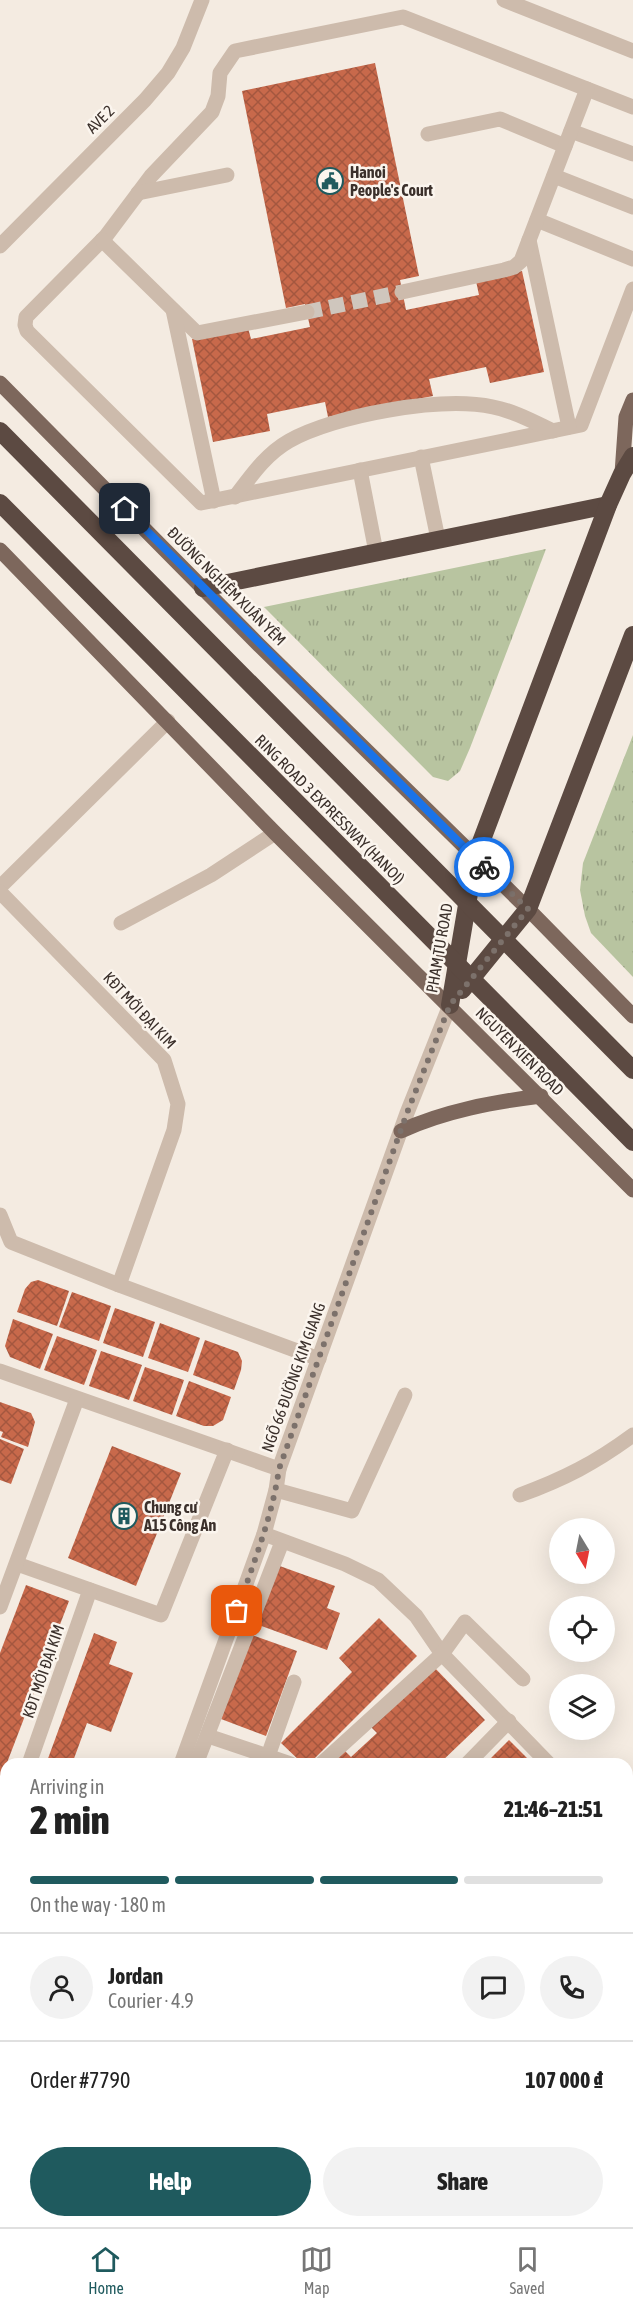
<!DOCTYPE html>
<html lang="en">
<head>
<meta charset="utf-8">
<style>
  :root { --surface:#fff; --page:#f2f2f2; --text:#222; --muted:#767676; --line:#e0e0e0; --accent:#1f5a5e }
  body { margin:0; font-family:"Asap Condensed",sans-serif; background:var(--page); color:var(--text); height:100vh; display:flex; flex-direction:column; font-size:22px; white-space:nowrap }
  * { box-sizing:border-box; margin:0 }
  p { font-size:20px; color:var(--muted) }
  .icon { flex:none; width:33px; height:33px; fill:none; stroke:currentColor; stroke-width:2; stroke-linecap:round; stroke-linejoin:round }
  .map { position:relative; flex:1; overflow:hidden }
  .sheet { position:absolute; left:0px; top:1758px; width:633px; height:470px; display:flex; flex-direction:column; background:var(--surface); border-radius:18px 18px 0 0; box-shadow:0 6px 24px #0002 }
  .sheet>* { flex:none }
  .needle { width:39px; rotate:170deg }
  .fabs { position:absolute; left:549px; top:1518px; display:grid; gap:12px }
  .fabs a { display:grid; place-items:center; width:66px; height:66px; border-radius:50%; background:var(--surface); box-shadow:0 6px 24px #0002; font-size:30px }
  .pin { position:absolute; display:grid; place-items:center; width:51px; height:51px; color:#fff; margin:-26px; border-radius:12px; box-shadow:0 3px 9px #0006 }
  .courier { position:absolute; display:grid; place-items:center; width:60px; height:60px; margin:-30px; border:4px solid #1a73e8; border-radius:50%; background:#fff; color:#222; box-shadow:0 2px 8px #0007 }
  .head em { font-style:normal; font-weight:800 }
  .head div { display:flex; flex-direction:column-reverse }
  .head { display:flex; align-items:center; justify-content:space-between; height:102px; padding:0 30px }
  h1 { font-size:39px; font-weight:800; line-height:45px }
  .bar { display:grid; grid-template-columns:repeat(4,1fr); gap:9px 6px; align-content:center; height:72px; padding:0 30px }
  .bar i { height:8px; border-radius:4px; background:var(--line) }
  .bar .current { background:var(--accent) }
  .bar p { grid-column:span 4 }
  .line { display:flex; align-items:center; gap:15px; padding:0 30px; border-top:2px solid var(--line) }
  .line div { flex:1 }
  .round { display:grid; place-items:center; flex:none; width:63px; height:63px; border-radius:32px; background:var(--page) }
  .action { display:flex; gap:12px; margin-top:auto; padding:12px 30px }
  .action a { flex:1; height:69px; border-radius:36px; background:var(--accent); color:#fff; font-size:24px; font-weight:800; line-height:69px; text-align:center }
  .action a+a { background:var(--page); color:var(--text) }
  .tabs { display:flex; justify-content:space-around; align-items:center; height:84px; border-top:2px solid var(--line); background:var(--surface); font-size:16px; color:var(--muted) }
  .tabs a { display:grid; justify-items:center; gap:3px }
  .tabs .current { color:var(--accent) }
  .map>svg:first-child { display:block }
  .grass { fill:url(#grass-tufts) }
  .building { fill:url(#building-cross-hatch) }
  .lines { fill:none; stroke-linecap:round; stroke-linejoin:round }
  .minor-tunnel { stroke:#cfc6bd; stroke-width:15; stroke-dasharray:15 8; stroke-linecap:butt }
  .minor { stroke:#cdbbac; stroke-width:15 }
  .major { stroke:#7d675c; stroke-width:15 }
  .highway { stroke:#5c4a42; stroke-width:18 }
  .highway-bridge { stroke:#5c4a42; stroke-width:18 }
  .done { stroke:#7c716b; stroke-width:6; stroke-dasharray:0 10.8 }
  .route { stroke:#1a73e8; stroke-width:8 }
  .labels { text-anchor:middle; stroke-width:5; stroke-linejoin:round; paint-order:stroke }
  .street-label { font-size:16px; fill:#3b302b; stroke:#fbf5ee }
  .poi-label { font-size:16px; font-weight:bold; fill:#3b302b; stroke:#fbf5ee; text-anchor:start }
</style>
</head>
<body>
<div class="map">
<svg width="633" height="2227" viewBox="0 0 633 2227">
  <defs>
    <pattern id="grass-tufts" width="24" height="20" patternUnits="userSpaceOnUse" patternTransform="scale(1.5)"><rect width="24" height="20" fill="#b8c4a0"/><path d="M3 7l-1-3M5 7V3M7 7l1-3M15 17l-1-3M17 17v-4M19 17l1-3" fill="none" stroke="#97a083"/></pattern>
    <pattern id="building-cross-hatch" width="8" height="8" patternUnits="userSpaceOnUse" patternTransform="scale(1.5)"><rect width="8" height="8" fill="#c8694b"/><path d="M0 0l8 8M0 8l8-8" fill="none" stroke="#a4573f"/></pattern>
  </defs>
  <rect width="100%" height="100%" fill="#f4ebe1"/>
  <!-- grass -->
  <g class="grass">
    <path d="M546,549L470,748L460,771L448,781L433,777L264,607Z"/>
    <path d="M633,735V977L591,933L585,916L580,890L583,863Z"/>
  </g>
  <!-- building -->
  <g class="building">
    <path d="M375,63L419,276L400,280L406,310L479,295L476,281L522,271L544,372L490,383L486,367L429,379L433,396L328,417L325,402L267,414L270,431L213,442L192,339L248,328L251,339L310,327L305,304L286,308L242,91Z"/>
    <path d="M38,1280L69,1291L57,1326L17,1312L25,1289L31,1282Z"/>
    <path d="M72,1292L111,1306L99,1341L59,1327Z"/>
    <path d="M115,1308L155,1322L143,1357L103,1343Z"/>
    <path d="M13,1319L53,1334L40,1369L10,1357L5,1346Z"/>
    <path d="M160,1323L200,1338L188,1372L148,1358Z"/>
    <path d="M57,1336L97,1350L84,1385L44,1370Z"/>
    <path d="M205,1340L238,1352L242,1361L241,1370L234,1390L193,1375Z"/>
    <path d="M101,1351L142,1365L129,1400L89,1386Z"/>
    <path d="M145,1367L184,1380L172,1415L133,1401Z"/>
    <path d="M189,1381L231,1397L223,1420L213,1426H204L176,1416Z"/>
    <path d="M0,1402L31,1413L35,1422L28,1447L1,1437L3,1432L0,1431Z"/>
    <path d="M0,1439L24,1449L11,1484L0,1480Z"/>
    <path d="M112,1446L181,1473L136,1586L68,1558Z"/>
    <path d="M277,1565L335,1586L327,1608L340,1613L327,1650L256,1624Z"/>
    <path d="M26,1585L69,1601L0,1781V1653Z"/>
    <path d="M379,1618L417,1656L309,1764H303L281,1743L352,1672L339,1658Z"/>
    <path d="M94,1633L117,1642L109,1664L133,1673L111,1732L87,1723L72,1764H46Z"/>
    <path d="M252,1635L297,1651L266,1736L221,1719Z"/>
    <path d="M433,1666L485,1720L439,1764H327L342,1748L351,1757L377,1733L370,1726Z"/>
    <path d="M509,1740L533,1764H486L492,1757Z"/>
    <path d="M0,1819L6,1821V1919L0,1917Z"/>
    <path d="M630,1875L633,1878V1933L628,1928L627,1929V1878Z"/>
    <path d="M633,1994V2049L627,2055V2000Z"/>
    <path d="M31,2222H83L77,2227H25Z"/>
    <path d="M179,2222H235L227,2227H172Z"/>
    <path d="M387,2222H422L395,2227Z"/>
  </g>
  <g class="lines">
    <!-- minor-tunnel -->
    <path class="minor-tunnel" d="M307,312L402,292"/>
    <!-- minor -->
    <g class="minor">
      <path d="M504,0L633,51"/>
      <path d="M633,107L403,17L235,51L220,73L218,96L212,112L151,176L106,236L26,317L25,325L27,331L201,503L581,425L633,289"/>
      <path d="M571,131L633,154"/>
      <path d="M428,134L500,119L565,146"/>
      <path d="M554,176L633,207"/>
      <path d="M138,193L227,175"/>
      <path d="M537,220L633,259"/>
      <path d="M102,240L197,333L307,312"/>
      <path d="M529,240L569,427"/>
      <path d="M0,246L145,100L168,73L183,48L202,0"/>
      <path d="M402,292L504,270L514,267L521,261L587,89"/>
      <path d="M173,310L214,501"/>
      <path d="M421,457L438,539"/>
      <path d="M360,470L376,552"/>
      <path d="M235,497C251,476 266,454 289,441C335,415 441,396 493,407C514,411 534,422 553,431"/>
      <path d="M0,887L168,721"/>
      <path d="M0,892L164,1060L178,1104L174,1130L119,1285"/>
      <path d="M121,923L211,875L275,833"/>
      <path d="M0,1215L11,1242L119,1285L319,1359"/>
      <path d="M0,1371L279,1469"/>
      <path d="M276,1490L352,1511L405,1395"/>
      <path d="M520,1495C564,1479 595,1463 633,1435"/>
      <path d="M264,1534L345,1564L378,1580L416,1616L442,1654L549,1764"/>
      <path d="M17,1564L161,1615L227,1450"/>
      <path d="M0,1607L77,1399"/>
      <path d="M208,1736L291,1764"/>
      <path d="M268,1756L294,1682"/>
      <path d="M29,1764L90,1590"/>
      <path d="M181,1764L264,1534L276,1490L279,1469L407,1113L450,1005"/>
      <path d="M196,1764L282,1542"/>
      <path d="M321,1764L442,1654L465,1622L523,1679"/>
      <path d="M467,1764L509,1721"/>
      <path d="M0,1789L6,1791"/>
      <path d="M627,1842L633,1848"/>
      <path d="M0,1935L6,1937"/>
      <path d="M0,2134L6,2126"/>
      <path d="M627,2211L633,2210"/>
      <path d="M330,2222L335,2227"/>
      <path d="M0,2223L6,2218"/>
      <path d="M145,2227L152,2222"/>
      <path d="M519,2227L553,2222"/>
    </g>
    <!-- major -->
    <g class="major">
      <path d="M0,383L259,645L528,909L633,1016"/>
      <path d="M622,473L626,417L633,400"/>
      <path d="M0,550L275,833L633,1190"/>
      <path d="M401,1131C444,1111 494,1102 541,1096"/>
    </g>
    <!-- highway -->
    <g class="highway">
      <path d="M203,588L608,505"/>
      <path d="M462,990L528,909L633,635"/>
      <path d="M450,1005L475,858L608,505L622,474L633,456"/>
    </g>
    <!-- highway-bridge -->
    <g class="highway-bridge">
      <path d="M0,431L633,1070"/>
      <path d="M0,503L633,1142"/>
    </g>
  </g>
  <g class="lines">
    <!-- done -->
    <path class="done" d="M237,1611C253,1564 272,1518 279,1469L407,1113L450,1005L528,909L484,867"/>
    <!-- route -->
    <path class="route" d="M125,509L484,867"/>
  </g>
  <!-- icons -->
  <defs>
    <symbol id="civic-ring" viewBox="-11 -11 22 22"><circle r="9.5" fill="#fbf5ee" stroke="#1f5a5e" stroke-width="1.5"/><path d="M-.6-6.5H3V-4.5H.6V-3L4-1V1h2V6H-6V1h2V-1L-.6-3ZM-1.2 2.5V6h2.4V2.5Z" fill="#1f5a5e"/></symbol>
    <symbol id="building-ring" viewBox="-11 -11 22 22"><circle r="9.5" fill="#fbf5ee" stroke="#1f5a5e" stroke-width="1.5"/><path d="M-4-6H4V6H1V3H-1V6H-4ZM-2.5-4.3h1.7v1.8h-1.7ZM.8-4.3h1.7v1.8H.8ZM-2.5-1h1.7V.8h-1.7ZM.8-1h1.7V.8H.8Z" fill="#1f5a5e"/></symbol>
  </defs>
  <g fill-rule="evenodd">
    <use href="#civic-ring" x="315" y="166" width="30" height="30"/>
    <use href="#building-ring" x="109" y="1501" width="30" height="30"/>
  </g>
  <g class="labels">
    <!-- street labels -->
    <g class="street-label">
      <text transform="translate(100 119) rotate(-45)" y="6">AVE 2</text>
      <text transform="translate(227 586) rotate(45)" y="6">ĐƯỜNG NGHIÊM XUÂN YÊM</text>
      <text transform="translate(330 809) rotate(45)" y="6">RING ROAD 3 EXPRESSWAY (HANOI)</text>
      <text transform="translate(439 948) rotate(-80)" y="6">PHAM TU ROAD</text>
      <text transform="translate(140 1010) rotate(47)" y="6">KĐT MỚI ĐẠI KIM</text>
      <text transform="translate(520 1051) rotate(45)" y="6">NGUYEN XIEN ROAD</text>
      <text transform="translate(293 1377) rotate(-70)" y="6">NGÕ 66 ĐƯỜNG KIM GIANG</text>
      <text transform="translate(43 1671) rotate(-71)" y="6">KĐT MỚI ĐẠI KIM</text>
    </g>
    <!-- poi labels -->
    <g class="poi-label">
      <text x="350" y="178">Hanoi<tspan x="350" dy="18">People's Court</tspan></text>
      <text x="144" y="1513">Chung cư<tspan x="144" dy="18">A15 Công An</tspan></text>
    </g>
  </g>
</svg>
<div class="fabs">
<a><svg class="needle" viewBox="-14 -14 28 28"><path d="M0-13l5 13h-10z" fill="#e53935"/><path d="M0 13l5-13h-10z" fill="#767676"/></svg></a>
<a><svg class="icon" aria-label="locate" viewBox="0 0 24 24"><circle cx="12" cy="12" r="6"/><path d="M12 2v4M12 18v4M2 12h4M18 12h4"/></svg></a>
<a><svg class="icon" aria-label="layers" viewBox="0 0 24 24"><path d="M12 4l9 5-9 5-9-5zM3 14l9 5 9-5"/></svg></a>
</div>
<div class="pin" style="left:237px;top:1611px;background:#ea580c"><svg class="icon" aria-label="bag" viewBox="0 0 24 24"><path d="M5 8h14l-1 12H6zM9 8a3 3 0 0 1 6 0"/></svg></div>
<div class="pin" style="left:125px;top:509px;background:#1f2937"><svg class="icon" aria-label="home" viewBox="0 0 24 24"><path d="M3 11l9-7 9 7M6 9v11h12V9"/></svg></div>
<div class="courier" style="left:484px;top:867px"><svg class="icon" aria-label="bike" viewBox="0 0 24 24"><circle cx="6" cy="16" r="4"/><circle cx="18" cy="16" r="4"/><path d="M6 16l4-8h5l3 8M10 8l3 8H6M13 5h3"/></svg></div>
<section class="sheet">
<div class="head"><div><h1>2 min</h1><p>Arriving in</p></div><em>21:46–21:51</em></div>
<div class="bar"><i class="current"></i><i class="current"></i><i class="current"></i><i></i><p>On the way · 180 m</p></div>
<div class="line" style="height:108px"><a class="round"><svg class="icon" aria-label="person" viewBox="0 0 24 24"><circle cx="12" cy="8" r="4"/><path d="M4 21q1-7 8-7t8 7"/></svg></a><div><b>Jordan</b><p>Courier · 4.9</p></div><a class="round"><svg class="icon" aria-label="chat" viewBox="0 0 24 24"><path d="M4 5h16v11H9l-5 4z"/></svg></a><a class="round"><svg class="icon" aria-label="phone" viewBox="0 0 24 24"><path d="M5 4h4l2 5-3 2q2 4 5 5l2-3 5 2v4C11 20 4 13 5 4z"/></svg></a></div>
<div class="line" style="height:78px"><div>Order #7790</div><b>107 000 ₫</b></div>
<div class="action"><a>Help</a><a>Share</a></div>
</section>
</div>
<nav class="tabs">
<a class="current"><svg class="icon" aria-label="home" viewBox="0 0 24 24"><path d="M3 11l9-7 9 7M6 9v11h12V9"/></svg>Home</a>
<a><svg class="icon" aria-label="map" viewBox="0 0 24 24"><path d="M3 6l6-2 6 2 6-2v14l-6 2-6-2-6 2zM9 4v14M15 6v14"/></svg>Map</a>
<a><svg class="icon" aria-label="saved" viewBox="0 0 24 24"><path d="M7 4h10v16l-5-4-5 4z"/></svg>Saved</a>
</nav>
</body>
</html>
